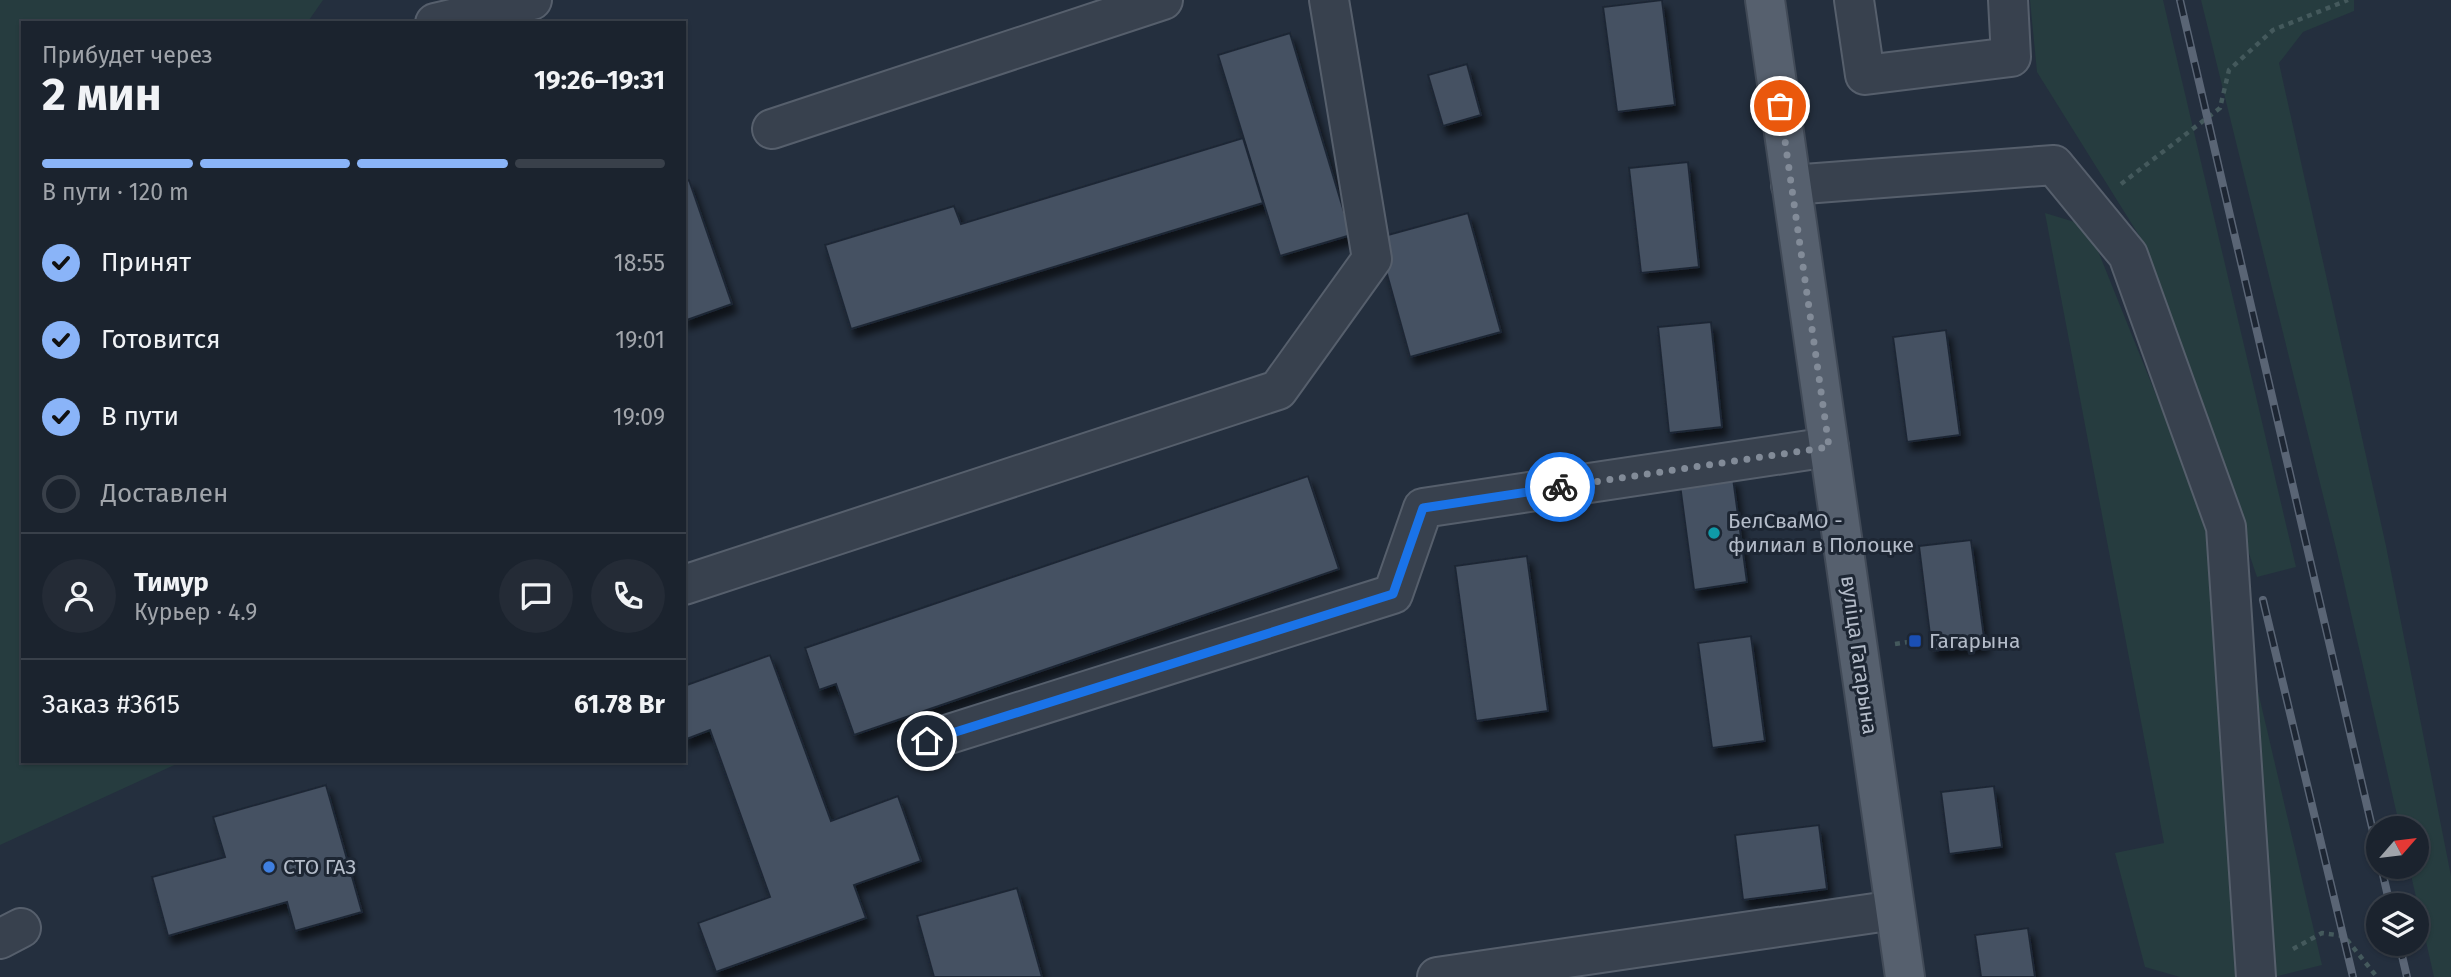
<!DOCTYPE html>
<html lang="ru">
<head>
<meta charset="utf-8">
<style>
  :root { --surface:#1b232e; --page:#242b36; --text:#f1f3f6; --muted:#a0a4aa; --line:#39404a; --accent:#8ab4f8 }
  body { margin:0; font-family:"Fira Sans",sans-serif; background:var(--page); color:var(--text); height:100vh; display:flex; flex-direction:column; font-size:26px; white-space:nowrap }
  * { box-sizing:border-box; margin:0 }
  p { font-size:23px; color:var(--muted) }
  .icon { flex:none; width:38px; height:38px; fill:none; stroke:currentColor; stroke-width:2; stroke-linecap:round; stroke-linejoin:round }
  .map { position:relative; flex:1; overflow:hidden }
  .panel { position:absolute; left:21px; top:21px; width:665px; height:742px; display:flex; flex-direction:column; background:var(--surface); border-radius:0px; box-shadow:0 2px 5px #0004,0 0 0 2px var(--line) }
  .panel>* { flex:none }
  .needle { width:46px; rotate:62deg }
  .tools { position:absolute; left:2366px; top:816px; display:grid; gap:14px }
  .tools a { display:grid; place-items:center; width:63px; height:63px; border-radius:50%; background:var(--surface); box-shadow:0 2px 5px #0004,0 0 0 2px var(--line); font-size:35px }
  .pin { position:absolute; display:grid; place-items:center; width:60px; height:60px; color:#fff; margin:-30px; border:4px solid #fff; border-radius:50%; box-shadow:0 2px 7px #0007 }
  .courier { position:absolute; display:grid; place-items:center; width:70px; height:70px; margin:-35px; border:5px solid #1a73e8; border-radius:50%; background:#fff; color:#222; box-shadow:0 2px 9px #0007 }
  .summary em { font-style:normal; font-weight:700 }
  .summary div { display:flex; flex-direction:column-reverse }
  .summary { display:flex; align-items:center; justify-content:space-between; height:119px; padding:0 21px }
  h1 { font-size:46px; font-weight:700; line-height:52px }
  .bar { display:grid; grid-template-columns:repeat(4,1fr); gap:10px 7px; align-content:center; height:84px; padding:0 21px }
  .bar i { height:9px; border-radius:5px; background:var(--line) }
  .bar .on { background:var(--accent) }
  .bar p { grid-column:span 4 }
  .line { display:flex; align-items:center; gap:18px; padding:0 21px; border-top:2px solid var(--line) }
  .line div { flex:1 }
  .round { display:grid; place-items:center; flex:none; width:74px; height:74px; border-radius:37px; background:var(--page) }
  ol { padding:0 21px; list-style:none }
  li { display:flex; align-items:center; gap:21px; height:77px }
  li p { margin-inline-start:auto }
  li .icon { padding:7px; border-radius:50%; background:var(--accent); color:#111; stroke-width:4 }
  li:last-child { color:var(--muted) }
  li i { width:38px; height:38px; border:4px solid var(--line); border-radius:50% }
  .map>svg:first-child { display:block }
  .green { fill:#263c3f }
  .building { fill:#455162; stroke:#1f2835; stroke-width:2; filter:url(#shadow) }
  .lines { fill:none; stroke-linecap:round; stroke-linejoin:round }
  .minor-casing { stroke:#565f6c; stroke-width:42 }
  .major-casing { stroke:#414a57; stroke-width:42 }
  .path { stroke:#44595c; stroke-width:4.5; stroke-dasharray:5 5; stroke-linecap:butt }
  .minor { stroke:#38414e; stroke-width:38 }
  .major { stroke:#56606e; stroke-width:38 }
  .rail-casing { stroke:#5a6575; stroke-width:8 }
  .rail { stroke:#1d2633; stroke-width:5; stroke-dasharray:16; stroke-linecap:butt }
  .done { stroke:#828b98; stroke-width:7; stroke-dasharray:0 12.6 }
  .route { stroke:#1a73e8; stroke-width:9 }
  .culture-dot { fill:#0f9aa8; stroke:#1d2633; stroke-width:2.5 }
  .transit-dot { fill:#1a4fb4; stroke:#1d2633; stroke-width:2.5 }
  .shop-dot { fill:#3f7fe0; stroke:#1d2633; stroke-width:2.5 }
  .labels { text-anchor:middle; stroke-width:6; stroke-linejoin:round; paint-order:stroke }
  .poi-label { font-size:21px; fill:#b4bcc9; stroke:#1d2633; text-anchor:start }
  .street-label { font-size:21px; fill:#b4bcc9; stroke:#1d2633 }
</style>
</head>
<body>
<div class="map">
<svg width="2451" height="977" viewBox="0 0 2451 977">
  <defs>
    <filter id="shadow"><feDropShadow dx="4.5" dy="8" stdDeviation="3.5" flood-color="#0009"/></filter>
  </defs>
  <rect width="100%" height="100%" fill="#242f3e"/>
  <!-- green -->
  <g class="green">
    <path d="M0,0H323L307,23H23V761H183L0,845Z"/>
    <path d="M2030,0H2163L2296,567L2257,577L2145,245L2037,72Z"/>
    <path d="M2201,0H2354V11L2303,32L2279,63L2386,546L2451,876V977H2434L2409,866H2417V828H2400L2337,552Z"/>
    <path d="M2045,213L2088,226L2183,462L2253,670L2322,965L2274,977H2180L2145,967L2115,853L2164,843Z"/>
  </g>
  <!-- building -->
  <g class="building">
    <path d="M1662,0L1675,105L1617,112L1603,7Z"/>
    <path d="M1290,33L1351,235L1280,256L1218,55Z"/>
    <path d="M1467,64L1481,115L1443,126L1428,75Z"/>
    <path d="M1243,138L1263,203L851,329L825,245L954,206L961,224Z"/>
    <path d="M1688,162L1699,267L1641,273L1629,168Z"/>
    <path d="M689,180L732,304L684,321V182Z"/>
    <path d="M1468,213L1501,332L1410,357L1377,238Z"/>
    <path d="M1711,322L1722,427L1669,433L1658,327Z"/>
    <path d="M1946,330L1960,435L1907,442L1893,337Z"/>
    <path d="M1308,476L1339,569L854,735L836,684L819,690L805,648Z"/>
    <path d="M1733,478L1747,582L1694,590L1680,485Z"/>
    <path d="M1971,540L1985,645L1932,651L1919,546Z"/>
    <path d="M1527,556L1548,711L1476,721L1455,566Z"/>
    <path d="M1751,636L1765,741L1712,748L1698,643Z"/>
    <path d="M770,655L831,821L898,796L921,861L854,885L866,918L716,972L698,923L770,897L710,730L684,740V686Z"/>
    <path d="M326,785L362,912L295,931L287,902L168,936L152,877L225,857L213,817Z"/>
    <path d="M1994,786L2002,847L1949,854L1941,792Z"/>
    <path d="M1819,825L1827,889L1743,900L1735,835Z"/>
    <path d="M1017,888L1042,977H934L917,916Z"/>
    <path d="M2028,928L2035,977H1981L1975,935Z"/>
  </g>
  <g class="lines">
    <defs>
      <g id="minor">
        <path d="M1854,0L1865,75L2011,57L2008,0"/>
        <path d="M435,23L532,0"/>
        <path d="M772,129L1163,0"/>
        <path d="M1791,185L2054,165L2128,255L2226,527L2256,977"/>
        <path d="M684,585L1278,390L1372,259L1329,0"/>
        <path d="M927,741L1393,594L1423,508L1829,447"/>
        <path d="M0,939L21,928"/>
        <path d="M1437,977L1895,910"/>
      </g>
      <path id="major" d="M1765,0L1905,977"/>
    </defs>
    <!-- minor casing -->
    <use href="#minor" class="minor-casing"/>
    <!-- major casing -->
    <use href="#major" class="major-casing"/>
    <!-- path -->
    <g class="path">
      <path d="M2121,184L2220,108L2229,70L2273,30L2348,0"/>
      <path d="M1895,644L1915,641"/>
      <path d="M2293,949L2322,933L2344,936L2377,977"/>
    </g>
    <!-- minor -->
    <use href="#minor" class="minor"/>
    <!-- major -->
    <use href="#major" class="major"/>
    <defs>
      <g id="rail">
        <path d="M2180,0L2378,853"/>
        <path d="M2263,600L2353,977"/>
        <path d="M2381,866L2390,905"/>
        <path d="M2399,943L2407,977"/>
      </g>
    </defs>
    <!-- rail casing -->
    <use href="#rail" class="rail-casing"/>
    <!-- rail -->
    <use href="#rail" class="rail"/>
  </g>
  <g class="lines">
    <!-- done -->
    <path class="done" d="M1560,487L1829,447L1780,106"/>
    <!-- route -->
    <path class="route" d="M927,741L1393,594L1423,508L1560,487"/>
  </g>
  <!-- markers -->
  <circle class="culture-dot" cx="1714" cy="533" r="7"/>
  <rect class="transit-dot" x="1908" y="634" width="14" height="14" rx="3.5"/>
  <circle class="shop-dot" cx="269" cy="867" r="7"/>
  <g class="labels">
    <!-- poi labels -->
    <g class="poi-label">
      <text x="1728" y="528">БелСваМО -<tspan x="1728" dy="24">филиал в Полоцке</tspan></text>
      <text x="1929" y="648">Гагарына</text>
      <text x="283" y="874">СТО ГАЗ</text>
    </g>
    <!-- street labels -->
    <g class="street-label">
      <text transform="translate(1859 655) rotate(82)" y="7">вуліца Гагарына</text>
    </g>
  </g>
</svg>
<div class="tools">
<a><svg class="needle" viewBox="-14 -14 28 28"><path d="M0-13l5 13h-10z" fill="#e53935"/><path d="M0 13l5-13h-10z" fill="#a0a4aa"/></svg></a>
<a><svg class="icon" aria-label="layers" viewBox="0 0 24 24"><path d="M12 4l9 5-9 5-9-5zM3 14l9 5 9-5"/></svg></a>
</div>
<div class="pin" style="left:1780px;top:106px;background:#ea580c"><svg class="icon" aria-label="bag" viewBox="0 0 24 24"><path d="M5 8h14l-1 12H6zM9 8a3 3 0 0 1 6 0"/></svg></div>
<div class="pin" style="left:927px;top:741px;background:#1f2937"><svg class="icon" aria-label="home" viewBox="0 0 24 24"><path d="M3 11l9-7 9 7M6 9v11h12V9"/></svg></div>
<div class="courier" style="left:1560px;top:487px"><svg class="icon" aria-label="bike" viewBox="0 0 24 24"><circle cx="6" cy="16" r="4"/><circle cx="18" cy="16" r="4"/><path d="M6 16l4-8h5l3 8M10 8l3 8H6M13 5h3"/></svg></div>
<section class="panel">
<div class="summary"><div><h1>2 мин</h1><p>Прибудет через</p></div><em>19:26–19:31</em></div>
<div class="bar"><i class="on"></i><i class="on"></i><i class="on"></i><i></i><p>В пути · 120 m</p></div>
<ol>
<li><svg class="icon" aria-label="check" viewBox="0 0 24 24"><path d="M5 12l5 5 9-10"/></svg>Принят<p>18:55</p></li>
<li><svg class="icon" aria-label="check" viewBox="0 0 24 24"><path d="M5 12l5 5 9-10"/></svg>Готовится<p>19:01</p></li>
<li><svg class="icon" aria-label="check" viewBox="0 0 24 24"><path d="M5 12l5 5 9-10"/></svg>В пути<p>19:09</p></li>
<li><i></i>Доставлен</li>
</ol>
<div class="line" style="height:126px"><a class="round"><svg class="icon" aria-label="person" viewBox="0 0 24 24"><circle cx="12" cy="8" r="4"/><path d="M4 21q1-7 8-7t8 7"/></svg></a><div><b>Тимур</b><p>Курьер · 4.9</p></div><a class="round"><svg class="icon" aria-label="chat" viewBox="0 0 24 24"><path d="M4 5h16v11H9l-5 4z"/></svg></a><a class="round"><svg class="icon" aria-label="phone" viewBox="0 0 24 24"><path d="M5 4h4l2 5-3 2q2 4 5 5l2-3 5 2v4C11 20 4 13 5 4z"/></svg></a></div>
<div class="line" style="height:91px"><div>Заказ #3615</div><b>61.78 Br</b></div>
</section>
</div>
</body>
</html>
